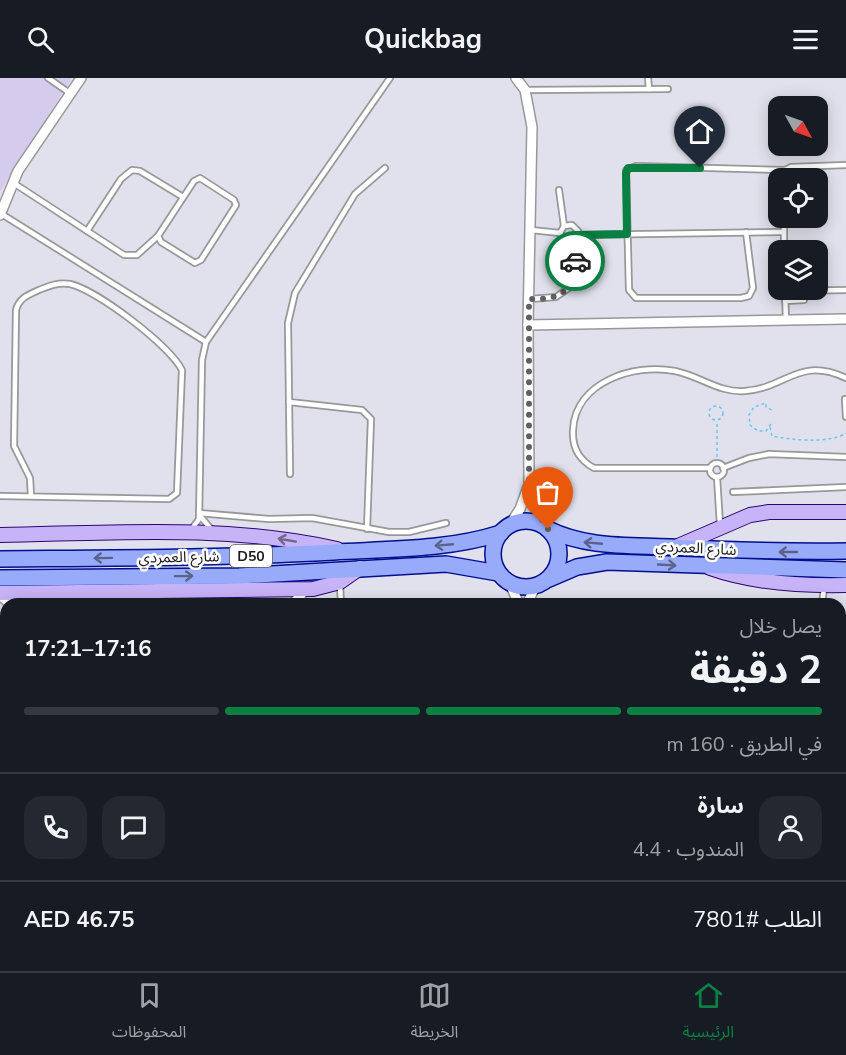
<!DOCTYPE html>
<html lang="ar">
<head>
<meta charset="utf-8">
<style>
  :root { --surface:#171b24; --page:#242831; --text:#f1f3f6; --muted:#9ea1a6; --line:#363941; --accent:#0b8043 }
  body { margin:0; font-family:"Nunito Sans","Noto Sans Arabic",sans-serif; background:var(--page); color:var(--text); direction:rtl; height:100vh; display:flex; flex-direction:column; font-size:22px; white-space:nowrap }
  * { box-sizing:border-box; margin:0 }
  p { font-size:20px; color:var(--muted) }
  .icon { flex:none; width:33px; height:33px; fill:none; stroke:currentColor; stroke-width:2; stroke-linecap:round; stroke-linejoin:round }
  .map { position:relative; flex:1; overflow:hidden; direction:ltr }
  .drawer { position:absolute; left:0px; top:520px; width:846px; height:374px; display:flex; flex-direction:column; background:var(--surface); border-radius:18px 18px 0 0; box-shadow:0 3px 15px #0003; direction:rtl }
  .drawer>* { flex:none }
  .needle { width:39px; rotate:130deg }
  .controls { position:absolute; left:768px; top:18px; display:grid; gap:12px }
  .controls a { display:grid; place-items:center; width:60px; height:60px; border-radius:12px; background:var(--surface); box-shadow:0 3px 15px #0003; font-size:30px }
  .pin { position:absolute; display:grid; place-items:center; width:51px; height:51px; color:#fff; margin:-62px -26px; border-radius:50% 50% 50% 0; rotate:-45deg; box-shadow:0 0 6px #0007 }
  .pin .icon { rotate:45deg }
  .courier { position:absolute; display:grid; place-items:center; width:60px; height:60px; margin:-30px; border:4px solid #0b8043; border-radius:50%; background:#fff; color:#222; box-shadow:0 2px 8px #0007 }
  .summary em { font-style:normal; font-weight:700 }
  .summary div { display:flex; flex-direction:column-reverse }
  .summary { display:flex; align-items:center; justify-content:space-between; height:102px; padding:0 24px }
  h1 { font-size:39px; font-weight:700; line-height:45px }
  .bar { display:grid; grid-template-columns:repeat(4,1fr); gap:9px 6px; align-content:center; height:72px; padding:0 24px }
  .bar i { height:8px; border-radius:4px; background:var(--line) }
  .bar .current { background:var(--accent) }
  .bar p { grid-column:span 4 }
  .line { display:flex; align-items:center; gap:15px; padding:0 24px; border-top:2px solid var(--line) }
  .line div { flex:1 }
  .round { display:grid; place-items:center; flex:none; width:63px; height:63px; border-radius:18px; background:var(--page) }
  header { display:flex; justify-content:space-between; align-items:center; height:78px; padding:0 24px; background:var(--surface); font-size:27px; font-weight:700 }
  .tabs { display:flex; justify-content:space-around; align-items:center; height:84px; border-top:2px solid var(--line); background:var(--surface); font-size:16px; color:var(--muted) }
  .tabs a { display:grid; justify-items:center; gap:3px }
  .tabs .current { color:var(--accent) }
  .map>svg:first-child { display:block }
  .farmland { fill:#d5cbec }
  .lines { fill:none; stroke-linecap:round; stroke-linejoin:round }
  .lane-casing { stroke:#989898; stroke-width:8 }
  .street-casing { stroke:#989898; stroke-width:12 }
  .secondary-casing { stroke:#2a066d; stroke-width:16 }
  .primary-casing { stroke:#030f8f; stroke-width:18 }
  .path { stroke:#67c5f7; stroke-width:1.5; stroke-dasharray:3 3; stroke-linecap:butt }
  .lane { stroke:#fff; stroke-width:4.5 }
  .street { stroke:#fff; stroke-width:9 }
  .secondary { stroke:#c7b3f8; stroke-width:14 }
  .primary { stroke:#98abfa; stroke-width:15 }
  .oneway { stroke:#71678a }
  .oneway2 { stroke:#5a638a }
  .done { stroke:#606064; stroke-width:6; stroke-dasharray:0 10.8 }
  .route { stroke:#0b8043; stroke-width:8 }
  .labels { text-anchor:middle; stroke-width:5; stroke-linejoin:round; paint-order:stroke }
  .shield { fill:#fff; stroke:#5f5f5f; stroke-width:1.5 }
  .shield-label { font-size:14px; font-weight:bold; fill:#1b1b1b }
  .street-label { font-size:15px; fill:#1b1b1b; stroke:#fff }
</style>
</head>
<body>
<header><svg class="icon" aria-label="menu" viewBox="0 0 24 24"><path d="M4 6h16M4 12h16M4 18h16"/></svg>Quickbag<svg class="icon" aria-label="search" viewBox="0 0 24 24"><circle cx="10" cy="10" r="6"/><path d="M15 15l6 6"/></svg></header>
<div class="map">
<svg width="846" height="893" viewBox="0 0 846 893">
  <rect width="100%" height="100%" fill="#e0e1ec"/>
  <!-- farmland -->
  <path class="farmland" d="M0,0H72L0,114Z"/>
  <g class="lines">
    <defs>
      <g id="lane">
        <path d="M48,0L71,16"/>
        <path d="M648,0L649,11"/>
        <path d="M525,12L668,11"/>
        <path d="M200,100L234,122L236,127L201,182L195,185L161,164L158,158L194,103Z"/>
        <path d="M783,100L785,92L791,89L846,87"/>
        <path d="M12,104L124,177H137L158,158"/>
        <path d="M559,112L564,148"/>
        <path d="M0,135L206,264"/>
        <path d="M784,140V172"/>
        <path d="M531,152L560,155"/>
        <path d="M87,153L121,101L132,92L140,93L183,119"/>
        <path d="M746,154L753,210L749,218L741,220H636L629,212L626,92L636,88L785,92"/>
        <path d="M578,157L784,154"/>
        <path d="M785,212L786,243"/>
        <path d="M785,213L846,212"/>
        <path d="M530,221L556,219L569,210L575,195L573,164L578,153L572,147L564,148L560,155L564,163L573,164"/>
        <path d="M785,223L804,222"/>
        <path d="M845,321L846,339"/>
        <path d="M289,324L362,332L371,341L367,451"/>
        <circle cx="717" cy="392" r="7"/>
        <path d="M710,390H594C579,382 572,369 573,352C575,304 634,285 675,293C700,298 719,315 745,313C787,310 798,278 846,300"/>
        <path d="M723,390L749,380L769,376L846,379"/>
        <path d="M290,396L288,245L295,215L355,116L385,90"/>
        <path d="M717,399L720,447"/>
        <path d="M733,414L846,409"/>
        <path d="M0,418L169,421L177,415L182,292C169,267 97,212 70,206C58,204 49,208 39,212C28,217 19,220 16,232L14,368L30,400L31,418"/>
        <path d="M199,435L269,441L312,440L389,454H409L446,445"/>
        <path d="M200,438L212,452"/>
        <path d="M191,452L199,441L202,282L206,264L390,0"/>
        <path d="M340,507L341,526"/>
        <path d="M822,526L824,510"/>
        <path d="M840,721L846,729"/>
        <path d="M0,738L6,740"/>
        <path d="M840,770L844,762L846,738"/>
        <path d="M0,809L6,815"/>
        <path d="M840,875L846,874"/>
      </g>
      <g id="street">
        <path d="M516,0L525,12L532,49L528,247L529,404L534,428L546,450"/>
        <path d="M0,137L18,93L81,0"/>
        <path d="M528,247L846,241"/>
        <path d="M509,448L520,431L528,409"/>
        <path d="M510,506L519,526"/>
        <path d="M0,517L10,526"/>
        <path d="M17,526L30,515"/>
        <path d="M293,526L306,511"/>
        <path d="M527,526L535,509"/>
        <path d="M0,563L6,549"/>
        <path d="M183,893L184,888"/>
        <path d="M513,893V888"/>
      </g>
      <g id="secondary">
        <path d="M0,457C113,455 226,446 337,471"/>
        <path d="M678,468L750,437L769,434H846"/>
        <path d="M710,490C752,505 801,508 846,507"/>
        <path d="M0,515L313,511L340,504L360,490"/>
      </g>
      <g id="primary">
        <circle cx="526" cy="476" r="33"/>
        <path d="M548,451C586,470 629,467 670,469C729,472 787,474 846,473"/>
        <path d="M0,481C111,480 223,480 334,474C390,471 448,472 501,455"/>
        <path d="M0,500L239,498L446,486L498,495"/>
        <path d="M549,501L577,489L607,484L846,492"/>
      </g>
    </defs>
    <!-- lane casing -->
    <use href="#lane" class="lane-casing"/>
    <!-- street casing -->
    <use href="#street" class="street-casing"/>
    <!-- secondary casing -->
    <use href="#secondary" class="secondary-casing"/>
    <!-- primary casing -->
    <use href="#primary" class="primary-casing"/>
    <!-- path -->
    <g class="path">
      <circle cx="716" cy="335" r="7"/>
      <path d="M771,346L766,353H758L750,347L749,337L754,329L766,325V329L772,332"/>
      <path d="M770,349L772,358C791,362 829,366 846,355"/>
      <path d="M717,385V343"/>
    </g>
    <!-- lane -->
    <use href="#lane" class="lane"/>
    <!-- street -->
    <use href="#street" class="street"/>
    <!-- secondary -->
    <use href="#secondary" class="secondary"/>
    <!-- primary -->
    <use href="#primary" class="primary"/>
  </g>
  <!-- one-way arrows -->
  <defs><path id="oneway-shaft" d="M-6 0H5M1.5-3L5.5 0L1.5 3" fill="none" stroke-width="1.6" stroke-linecap="round" stroke-linejoin="round" transform="scale(1.5)"/></defs>
  <use class="oneway" href="#oneway-shaft" transform="translate(287 462) rotate(-170)"/>
  <g class="oneway2">
    <use href="#oneway-shaft" transform="translate(593 465) rotate(-175)"/>
    <use href="#oneway-shaft" transform="translate(444 467) rotate(175)"/>
    <use href="#oneway-shaft" transform="translate(788 474) rotate(-180)"/>
    <use href="#oneway-shaft" transform="translate(103 480) rotate(179)"/>
    <use href="#oneway-shaft" transform="translate(667 487) rotate(3)"/>
    <use href="#oneway-shaft" transform="translate(184 498) rotate(-1)"/>
  </g>
  <g class="lines">
    <!-- done -->
    <path class="done" d="M548,451L534,428L529,404V221C556,222 577,215 575,183"/>
    <!-- route -->
    <path class="route" d="M575,183L573,164L578,157L627,156L626,95L628,90H700"/>
  </g>
  <g class="labels">
    <!-- shield labels -->
    <rect class="shield" x="230" y="467" width="42" height="22" rx="4.5"/>
    <g class="shield-label">
      <text x="251" y="483">D50</text>
    </g>
    <!-- street labels -->
    <g class="street-label">
      <text transform="translate(696 470) rotate(3)" y="5">شارع العمردي</text>
      <text transform="translate(179 479) rotate(-1)" y="5">شارع العمردي</text>
    </g>
  </g>
</svg>
<div class="controls">
<a><svg class="needle" viewBox="-14 -14 28 28"><path d="M0-13l5 13h-10z" fill="#e53935"/><path d="M0 13l5-13h-10z" fill="#9ea1a6"/></svg></a>
<a><svg class="icon" aria-label="locate" viewBox="0 0 24 24"><circle cx="12" cy="12" r="6"/><path d="M12 2v4M12 18v4M2 12h4M18 12h4"/></svg></a>
<a><svg class="icon" aria-label="layers" viewBox="0 0 24 24"><path d="M12 4l9 5-9 5-9-5zM3 14l9 5 9-5"/></svg></a>
</div>
<div class="pin" style="left:548px;top:451px;background:#ea580c"><svg class="icon" aria-label="bag" viewBox="0 0 24 24"><path d="M5 8h14l-1 12H6zM9 8a3 3 0 0 1 6 0"/></svg></div>
<div class="pin" style="left:700px;top:90px;background:#1f2937"><svg class="icon" aria-label="home" viewBox="0 0 24 24"><path d="M3 11l9-7 9 7M6 9v11h12V9"/></svg></div>
<div class="courier" style="left:575px;top:183px"><svg class="icon" aria-label="car" viewBox="0 0 24 24"><path d="M5 17H2v-5l4-1 3-4h7l3 4 3 1v5h-3M9 17h6M6 11h13"/><circle cx="7" cy="17" r="2"/><circle cx="17" cy="17" r="2"/></svg></div>
<section class="drawer">
<div class="summary"><div><h1>2 دقيقة</h1><p>يصل خلال</p></div><em>17:16–17:21</em></div>
<div class="bar"><i class="current"></i><i class="current"></i><i class="current"></i><i></i><p>في الطريق · 160 m</p></div>
<div class="line" style="height:108px"><a class="round"><svg class="icon" aria-label="person" viewBox="0 0 24 24"><circle cx="12" cy="8" r="4"/><path d="M4 21q1-7 8-7t8 7"/></svg></a><div><b>سارة</b><p>المندوب · 4.4</p></div><a class="round"><svg class="icon" aria-label="chat" viewBox="0 0 24 24"><path d="M4 5h16v11H9l-5 4z"/></svg></a><a class="round"><svg class="icon" aria-label="phone" viewBox="0 0 24 24"><path d="M5 4h4l2 5-3 2q2 4 5 5l2-3 5 2v4C11 20 4 13 5 4z"/></svg></a></div>
<div class="line" style="height:78px"><div>الطلب #7801</div><b>AED 46.75</b></div>
</section>
</div>
<nav class="tabs">
<a class="current"><svg class="icon" aria-label="home" viewBox="0 0 24 24"><path d="M3 11l9-7 9 7M6 9v11h12V9"/></svg>الرئيسية</a>
<a><svg class="icon" aria-label="map" viewBox="0 0 24 24"><path d="M3 6l6-2 6 2 6-2v14l-6 2-6-2-6 2zM9 4v14M15 6v14"/></svg>الخريطة</a>
<a><svg class="icon" aria-label="saved" viewBox="0 0 24 24"><path d="M7 4h10v16l-5-4-5 4z"/></svg>المحفوظات</a>
</nav>
</body>
</html>
